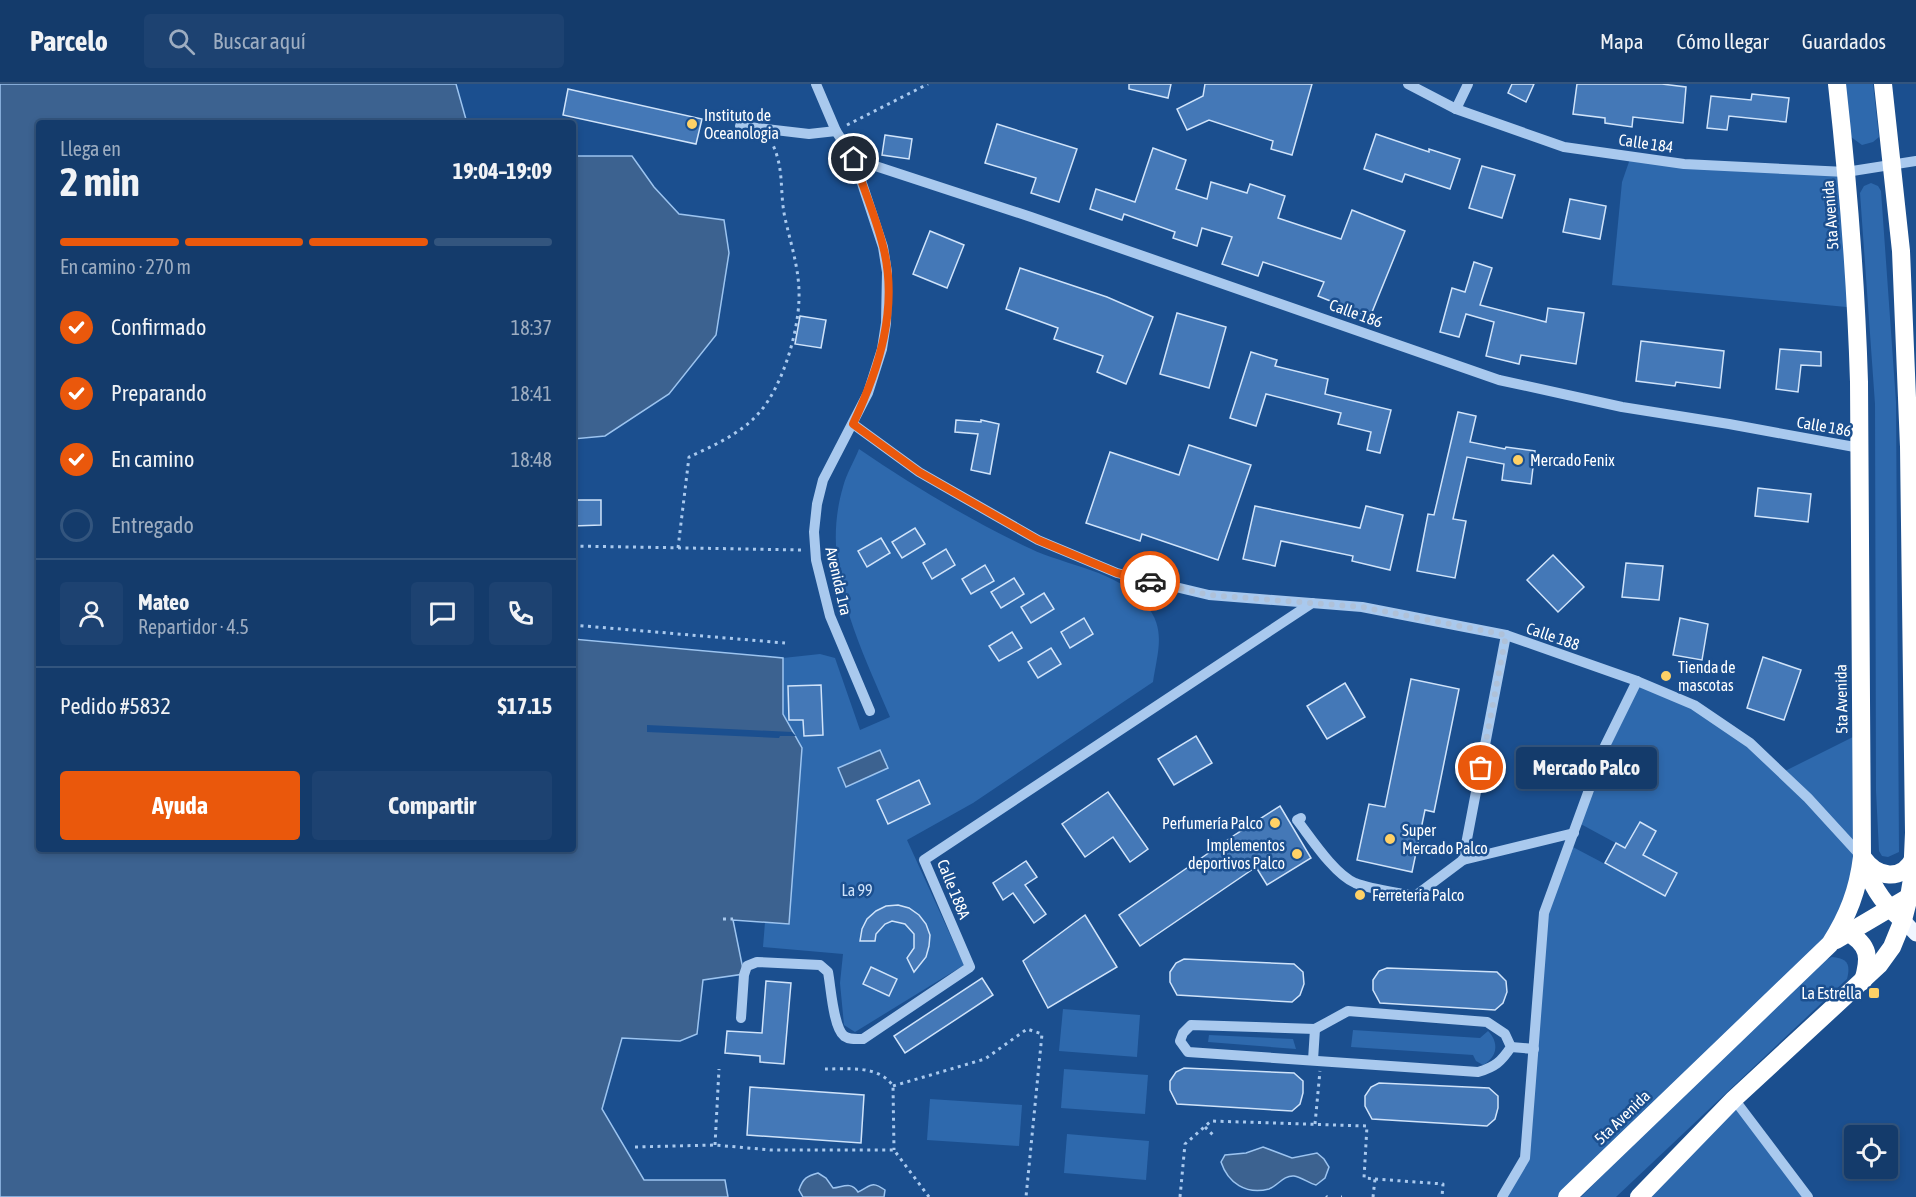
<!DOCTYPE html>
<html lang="es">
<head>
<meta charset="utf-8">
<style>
  :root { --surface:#143b6b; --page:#1d4271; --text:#f1f3f6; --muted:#9dadc1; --line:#33557e; --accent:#ea580c }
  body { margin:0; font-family:"Asap Condensed",sans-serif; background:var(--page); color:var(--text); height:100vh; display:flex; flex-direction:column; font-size:22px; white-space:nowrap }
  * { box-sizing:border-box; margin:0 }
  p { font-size:20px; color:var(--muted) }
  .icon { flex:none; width:33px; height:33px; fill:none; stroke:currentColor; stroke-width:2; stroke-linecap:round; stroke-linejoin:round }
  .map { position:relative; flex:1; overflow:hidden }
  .drawer { position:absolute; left:36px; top:36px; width:540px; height:732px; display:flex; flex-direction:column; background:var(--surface); border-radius:6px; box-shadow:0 3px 9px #0003,0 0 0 2px var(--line) }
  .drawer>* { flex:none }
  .fabs { position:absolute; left:1844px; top:1041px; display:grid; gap:12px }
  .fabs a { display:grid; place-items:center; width:54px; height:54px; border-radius:6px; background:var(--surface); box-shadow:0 3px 9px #0003,0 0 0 2px var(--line); font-size:30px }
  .pin { position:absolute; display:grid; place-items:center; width:51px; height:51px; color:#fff; margin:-26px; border:3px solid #fff; border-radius:50%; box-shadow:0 2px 6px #0007 }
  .courier { position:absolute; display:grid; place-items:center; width:60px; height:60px; margin:-30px; border:4px solid #ea580c; border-radius:50%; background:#fff; color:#222; box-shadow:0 2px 8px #0007 }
  .bubble { position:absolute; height:42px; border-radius:6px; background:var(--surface); box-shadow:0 3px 9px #0003,0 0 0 2px var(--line); font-size:20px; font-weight:700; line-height:42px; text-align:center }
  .headline em { font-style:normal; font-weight:700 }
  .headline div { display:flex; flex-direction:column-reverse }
  .headline { display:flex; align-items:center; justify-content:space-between; height:102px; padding:0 24px }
  h1 { font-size:39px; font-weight:700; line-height:45px }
  .bar { display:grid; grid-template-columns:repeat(4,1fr); gap:9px 6px; align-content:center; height:72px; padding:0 24px }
  .bar i { height:8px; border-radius:4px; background:var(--line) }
  .bar .current { background:var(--accent) }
  .bar p { grid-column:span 4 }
  .line { display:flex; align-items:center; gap:15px; padding:0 24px; border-top:2px solid var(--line) }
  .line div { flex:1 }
  .round { display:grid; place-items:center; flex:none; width:63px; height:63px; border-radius:6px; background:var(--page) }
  ol { padding:0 24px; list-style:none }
  li { display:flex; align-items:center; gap:18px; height:66px }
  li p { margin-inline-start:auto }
  li .icon { padding:6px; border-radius:50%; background:var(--accent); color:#fff; stroke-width:4 }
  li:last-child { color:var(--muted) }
  li i { width:33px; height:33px; border:3px solid var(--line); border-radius:50% }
  .action { display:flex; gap:12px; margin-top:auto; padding:12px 24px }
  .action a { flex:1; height:69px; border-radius:6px; background:var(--accent); color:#fff; font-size:24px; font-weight:700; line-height:69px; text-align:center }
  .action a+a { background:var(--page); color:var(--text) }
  header { display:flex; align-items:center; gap:36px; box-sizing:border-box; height:84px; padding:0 30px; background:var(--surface); border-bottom:2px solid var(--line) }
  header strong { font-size:28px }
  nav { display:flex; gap:33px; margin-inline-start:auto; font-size:21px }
  .search { width:420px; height:54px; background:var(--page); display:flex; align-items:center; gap:15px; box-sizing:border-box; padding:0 21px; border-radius:6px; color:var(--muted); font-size:22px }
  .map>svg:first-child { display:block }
  .green { fill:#2e69ad }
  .water { fill:#3c6290; stroke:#9cc4f0; stroke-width:1.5 }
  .pier { fill:#1b4f8f }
  .building { fill:#4478b7; stroke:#cfe3fa; stroke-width:1.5 }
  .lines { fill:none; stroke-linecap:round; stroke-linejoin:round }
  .path { stroke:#a9c9ee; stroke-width:3; stroke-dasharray:3 4.5; stroke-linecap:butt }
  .minor { stroke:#a9c9ee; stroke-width:10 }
  .major { stroke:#f0f6ff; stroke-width:15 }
  .highway { stroke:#fff; stroke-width:18 }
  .done { stroke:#afc1d8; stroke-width:6; stroke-dasharray:0 10.8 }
  .route { stroke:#ea580c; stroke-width:8 }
  .poi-dot { fill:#ffd166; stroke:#1b4f8f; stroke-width:2 }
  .labels { text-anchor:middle; stroke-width:5; stroke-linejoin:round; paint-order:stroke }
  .poi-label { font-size:16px; fill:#fff; stroke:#1b4f8f; text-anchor:start }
  .street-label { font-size:16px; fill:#fff; stroke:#1b4f8f }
  .park-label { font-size:16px; fill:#cfe3fa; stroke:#1b4f8f }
</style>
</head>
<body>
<header>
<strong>Parcelo</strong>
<div class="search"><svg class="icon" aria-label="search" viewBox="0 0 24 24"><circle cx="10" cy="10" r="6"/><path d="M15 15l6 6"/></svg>Buscar aquí</div>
<nav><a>Mapa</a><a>Cómo llegar</a><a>Guardados</a></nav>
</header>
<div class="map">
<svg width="1916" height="1113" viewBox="0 0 1916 1113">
  <rect width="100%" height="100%" fill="#1b4f8f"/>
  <!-- green -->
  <g class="green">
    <path d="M1845,0H1873L1879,53L1873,58L1862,61L1851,53Z"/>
    <path d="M1631,72L1846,88L1857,224L1612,201L1622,98Z"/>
    <path d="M1871,99L1878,102L1881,107L1896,318L1899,768L1888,773L1882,772L1879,767L1876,707L1875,320L1860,109L1864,102Z"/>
    <path d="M859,365C913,402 970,436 1029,464C1068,483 1116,485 1146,521C1167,545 1157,570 1153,598L973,719L907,756L964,881L855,948L844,941L840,899L843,870L763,863L765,838L789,839L796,652L783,630V574L820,570L835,574L860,646L890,633C860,561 819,484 843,403C846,390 854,378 859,365Z"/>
    <path d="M1637,597L1694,621L1781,689L1861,649L1862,773L1844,837L1567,1113H1502L1525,1074L1544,829L1569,761L1664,811L1677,789L1643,771L1640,738L1625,764L1577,738Z"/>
    <path d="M1832,873C1847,874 1851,880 1847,895L1616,1113H1581L1662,1030L1825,876Z"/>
    <path d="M1063,925L1140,931L1137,973L1059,967Z"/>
    <path d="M1353,946L1480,954L1488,947C1499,958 1498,973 1483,981L1476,977L1473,971L1351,963Z"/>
    <path d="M1209,951L1293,955L1296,965L1208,958Z"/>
    <path d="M1064,985L1148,991L1145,1030L1061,1024Z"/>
    <path d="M930,1015L1022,1021L1019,1062L927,1056Z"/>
    <path d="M1734,1015L1808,1113H1639Z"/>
    <path d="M1067,1050L1149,1057L1146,1096L1064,1089Z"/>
  </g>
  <!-- water -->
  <g class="water">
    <path d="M0,0H456L467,39H39V765H573V555L783,574V630L802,664L789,840L733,836L744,890L703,896L697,950L680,957L622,954L602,1025L644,1096H725L728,1113H0Z"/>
    <path d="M573,72H632L654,103L679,130L724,136L729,169L716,251L669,310L605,352L573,355Z"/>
    <path d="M880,666L888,684L846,703L838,684Z"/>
    <path d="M1263,1063L1292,1074L1317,1069L1324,1075L1329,1083L1325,1094L1316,1101C1309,1099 1301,1093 1294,1092C1284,1091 1277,1102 1269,1105C1246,1111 1228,1099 1221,1078L1225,1071L1246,1069Z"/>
    <path d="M818,1089L826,1094L833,1104C843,1103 851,1097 858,1108C871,1102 871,1096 885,1106L884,1113H803L799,1106C803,1094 807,1092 818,1089Z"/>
  </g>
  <!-- pier -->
  <path class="pier" d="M647,641L792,648L796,652H780L779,654L647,648Z"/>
  <!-- building -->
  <g class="building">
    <path d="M1129,0H1171L1168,14L1129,5Z"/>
    <path d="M1205,0H1312L1292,71L1271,65L1273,57L1209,36L1187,46L1177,25L1203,12Z"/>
    <path d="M1512,0H1534L1526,18L1508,9Z"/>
    <path d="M1577,0H1662L1686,3L1683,39L1633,33L1632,43L1605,39V34L1573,30Z"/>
    <path d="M568,5L702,35L696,60L563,31Z"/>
    <path d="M1752,10L1789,14L1786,38L1729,32L1727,46L1707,44L1711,12L1751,16Z"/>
    <path d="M997,40L1077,65L1059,118L1031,109L1036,94L985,79Z"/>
    <path d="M1376,50L1429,68V65L1460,75L1450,105L1405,90L1402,98L1364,85Z"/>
    <path d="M885,51L912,55L909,75L882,71Z"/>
    <path d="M1153,64L1186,76L1176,105L1207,115L1211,98L1247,109L1250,100L1285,112L1278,134L1341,155L1352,126L1405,147L1370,233L1318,212L1324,198L1263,178L1258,192L1222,180L1232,153L1202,144L1197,162L1173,154L1175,148L1124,130L1122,136L1090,125L1096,105L1135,118Z"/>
    <path d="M1482,82L1515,91L1502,134L1469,124Z"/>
    <path d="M1570,115L1606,122L1600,155L1563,148Z"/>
    <path d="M930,147L964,161L947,204L913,190Z"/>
    <path d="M1474,178L1492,184L1480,221L1546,238L1548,224L1584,229L1576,280L1521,271L1519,280L1486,272L1494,238L1466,230L1459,253L1440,248L1452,204L1465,208Z"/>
    <path d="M1020,184L1107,213L1153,233L1126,300L1097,288L1103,272L1054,255L1058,244L1006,225Z"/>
    <path d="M1177,229L1226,243L1209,304L1160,290Z"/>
    <path d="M800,232L826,236L821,264L795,260Z"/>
    <path d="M1641,257L1724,267L1720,304L1676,298L1675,302L1636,297Z"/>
    <path d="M1780,265L1821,268V282L1801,281L1798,308L1776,305Z"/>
    <path d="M1251,268L1277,276L1275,282L1328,295L1325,310L1391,326L1380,369L1367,366L1371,348L1338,340L1341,329L1266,310L1256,342L1230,334Z"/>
    <path d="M1458,328L1476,332L1470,358L1505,365L1506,363L1535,367L1531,400L1502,396L1504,380L1467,373L1453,435L1466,437L1455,494L1417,487L1428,430L1434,431Z"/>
    <path d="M956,336L981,338V336L999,340L990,390L971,386L978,350L955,348Z"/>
    <path d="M1189,361L1251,381L1218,476L1142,450L1140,457L1086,439L1110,368L1179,391Z"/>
    <path d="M1758,404L1811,410L1808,438L1755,432Z"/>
    <path d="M573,416H601V441L573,442Z"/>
    <path d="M1255,422L1360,444L1366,422L1403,431L1390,486L1352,477L1353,472L1281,457L1275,482L1243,475Z"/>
    <path d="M915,444L925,460L902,474L892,458Z"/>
    <path d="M881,454L890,469L867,483L858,467Z"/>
    <path d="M946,465L955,481L932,495L923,479Z"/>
    <path d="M1553,471L1584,503L1558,528L1527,496Z"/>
    <path d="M1626,479L1663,482L1659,516L1622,513Z"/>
    <path d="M985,481L994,497L971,510L962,495Z"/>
    <path d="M1014,494L1024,510L1001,524L991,508Z"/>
    <path d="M1044,509L1054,525L1031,539L1021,523Z"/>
    <path d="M1084,534L1093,550L1070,564L1061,548Z"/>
    <path d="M1680,534L1708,540L1702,576L1673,571Z"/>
    <path d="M1012,548L1022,564L999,577L989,562Z"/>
    <path d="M1051,564L1061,580L1038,594L1028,578Z"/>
    <path d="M1763,573L1801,586L1784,636L1747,624Z"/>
    <path d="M1411,595L1459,605L1434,728L1425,726L1412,788L1357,776L1369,720L1385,723Z"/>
    <path d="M1345,599L1365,633L1327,655L1307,622Z"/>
    <path d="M821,601L823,651L804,652L803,636H789L788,602Z"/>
    <path d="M1196,652L1212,679L1174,701L1158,675Z"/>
    <path d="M919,696L930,720L888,740L877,716Z"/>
    <path d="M1108,708L1148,765L1130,778L1113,753L1085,773L1062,740Z"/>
    <path d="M1280,722L1311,774L1267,801L1256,783L1140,862L1119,831L1236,750Z"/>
    <path d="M1640,738L1656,747L1643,771L1677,789L1665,812L1605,779L1616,759L1625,764Z"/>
    <path d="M1026,777L1037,793L1025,801L1046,830L1034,839L1013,809L1003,816L993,799Z"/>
    <path d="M898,821L909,824L919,831L926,840L930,851L929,862L926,873L914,888L907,874L914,864V850L905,840L892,837L885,840L876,850L875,857H860L862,845L867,835L876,827L886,822Z"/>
    <path d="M1085,831L1117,883L1048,924L1023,877Z"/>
    <path d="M1184,875L1294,880L1303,888L1304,900L1300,911L1292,918L1177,911L1170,898V888L1176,879Z"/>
    <path d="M871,883L897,895L889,912L863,900Z"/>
    <path d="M1387,884L1497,888L1506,897L1507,908L1503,919L1495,926L1380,919L1373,906V896L1379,887Z"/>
    <path d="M982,894L993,911L905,969L894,952Z"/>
    <path d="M766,897L791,899L784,980L760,978V972L725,969L727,947L762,949Z"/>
    <path d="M1184,984L1294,989L1303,997V1009L1300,1020L1292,1027L1177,1020L1170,1006V997L1176,988Z"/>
    <path d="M1379,999L1489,1004L1498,1012V1024L1495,1035L1487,1042L1372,1035L1365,1022V1012L1371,1003Z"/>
    <path d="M750,1003L864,1011L861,1059L747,1051Z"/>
  </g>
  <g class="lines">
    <!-- path -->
    <g class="path">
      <path d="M847,41L928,0"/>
      <path d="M573,462L802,466"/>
      <path d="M678,464L689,373C713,362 740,350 758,330C782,304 798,250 799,215C800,187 791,161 785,134C779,106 785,86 772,59"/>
      <path d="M573,541L785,559"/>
      <path d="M723,835H733"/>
      <path d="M825,985C848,985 879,981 893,1002L894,1066"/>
      <path d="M893,1002L985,975L1027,945L1042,950L1026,1113"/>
      <path d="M1315,1040L1320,987"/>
      <path d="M1205,1043L1214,1052"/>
      <path d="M715,1061L719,985"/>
      <path d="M635,1063L715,1061L771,1066H894L929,1113"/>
      <path d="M1375,1095L1443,1100L1442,1113"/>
      <path d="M1326,1112L1327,1113"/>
      <path d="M1180,1113L1185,1060L1211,1037L1367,1042L1364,1094L1375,1095L1373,1113"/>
      <path d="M1341,1113H1342"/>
    </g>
    <!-- minor -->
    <g class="minor">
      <path d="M816,0L836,47L854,75L883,163L887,188L886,239L882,265L868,309L823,396L817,420L814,448L816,476L830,532L870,627"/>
      <path d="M1408,0L1456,25L1564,63L1684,80L1846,88L1916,77"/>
      <path d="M1456,25L1468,0"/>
      <path d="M740,42L809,50L836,47"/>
      <path d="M854,75L1031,133L1499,296L1622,323L1729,340L1860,364"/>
      <path d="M853,340L919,388L1038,456L1117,489L1209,511L1362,523L1506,551L1637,597L1694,621L1750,659L1808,714L1862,773"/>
      <path d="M1506,551L1463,776L1574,749"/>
      <path d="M1301,734L1297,736C1311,754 1334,790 1355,799C1373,806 1396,808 1415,812L1463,776"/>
      <path d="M1348,927L1487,938L1505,950L1511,963C1501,978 1495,983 1478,988L1188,968L1180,957L1183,949L1191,941L1315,945Z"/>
      <path d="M741,934L744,891L747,882L757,878L820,881L828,888C831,903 833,943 844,952C850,956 856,955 863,955L970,883L924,776L1312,519"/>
      <path d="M1511,963L1534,965"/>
      <path d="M1313,976L1315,945"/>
      <path d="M1734,1015L1808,1113"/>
      <path d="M1502,1113L1525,1074L1544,829L1605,662L1637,597"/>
    </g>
    <!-- major -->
    <path class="major" d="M1903,836L1916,850"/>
    <!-- highway -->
    <g class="highway">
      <path d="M1863,774C1877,794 1902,798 1914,774"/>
      <path d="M1863,775C1869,796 1881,817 1898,832"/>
      <path d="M1847,848C1870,861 1870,874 1863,897"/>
      <path d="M1836,856L1909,813"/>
      <path d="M1567,1113L1830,860C1848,832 1858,806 1862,773L1859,298C1856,198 1848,99 1837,0"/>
      <path d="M1639,1113L1734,1015L1879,881L1892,863L1903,836L1909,813L1912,795L1914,749L1909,363L1901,167L1883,0"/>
    </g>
  </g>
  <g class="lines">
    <!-- done -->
    <path class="done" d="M1150,497L1209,511L1362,523L1506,551L1481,684"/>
    <!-- route -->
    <path class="route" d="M854,75C863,104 876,133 883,162C899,224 879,285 853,340L919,388L1038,456L1117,489L1150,497"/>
  </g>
  <!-- markers -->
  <g class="poi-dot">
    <circle cx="692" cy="40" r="6"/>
    <circle cx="1518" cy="376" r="6"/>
    <circle cx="1666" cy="592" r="6"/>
    <circle cx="1275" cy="739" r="6"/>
    <circle cx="1390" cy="755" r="6"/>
    <circle cx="1297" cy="770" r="6"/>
    <circle cx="1360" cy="811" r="6"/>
    <rect x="1868" y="903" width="12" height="12" rx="3"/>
  </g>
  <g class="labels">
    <!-- poi labels -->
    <g class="poi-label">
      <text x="704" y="37">Instituto de<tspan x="704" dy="18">Oceanologia</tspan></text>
      <text x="1530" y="382">Mercado Fenix</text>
      <text x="1678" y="589">Tienda de<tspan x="1678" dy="18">mascotas</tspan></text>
      <text x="1263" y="745" text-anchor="end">Perfumería Palco</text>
      <text x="1402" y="752">Super<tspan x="1402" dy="18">Mercado Palco</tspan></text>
      <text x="1285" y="767" text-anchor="end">Implementos<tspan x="1285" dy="18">deportivos Palco</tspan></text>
      <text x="1372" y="817">Ferretería Palco</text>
      <text x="1862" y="915" text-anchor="end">La Estrella</text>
    </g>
    <!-- street labels -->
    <g class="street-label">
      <text transform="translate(1646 59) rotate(8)" y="6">Calle 184</text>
      <text transform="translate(1830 131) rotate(-94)" y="6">5ta Avenida</text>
      <text transform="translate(1356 229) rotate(20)" y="6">Calle 186</text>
      <text transform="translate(1824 342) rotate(10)" y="6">Calle 186</text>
      <text transform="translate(839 497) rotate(77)" y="6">Avenida 1ra</text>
      <text transform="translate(1553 552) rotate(19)" y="6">Calle 188</text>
      <text transform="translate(1841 615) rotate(-91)" y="6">5ta Avenida</text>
      <text transform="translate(954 805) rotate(68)" y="6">Calle 188A</text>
      <text transform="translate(1622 1033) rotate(-44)" y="6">5ta Avenida</text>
    </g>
    <!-- park labels -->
    <g class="park-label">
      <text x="857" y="812">La 99</text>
    </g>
  </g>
</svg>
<div class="fabs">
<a><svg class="icon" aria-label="locate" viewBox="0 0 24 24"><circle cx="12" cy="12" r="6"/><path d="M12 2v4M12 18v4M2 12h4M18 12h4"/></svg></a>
</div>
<div class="pin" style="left:1481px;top:684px;background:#ea580c"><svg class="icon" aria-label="bag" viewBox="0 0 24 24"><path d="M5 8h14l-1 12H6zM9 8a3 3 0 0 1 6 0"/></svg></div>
<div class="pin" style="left:854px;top:75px;background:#1f2937"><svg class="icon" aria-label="home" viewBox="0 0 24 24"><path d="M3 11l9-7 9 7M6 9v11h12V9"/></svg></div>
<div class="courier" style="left:1150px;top:497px"><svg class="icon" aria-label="car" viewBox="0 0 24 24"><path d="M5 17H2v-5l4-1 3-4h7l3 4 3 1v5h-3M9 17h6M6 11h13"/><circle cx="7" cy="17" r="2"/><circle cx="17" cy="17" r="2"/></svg></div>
<div class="bubble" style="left:1516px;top:663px;width:141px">Mercado Palco</div>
<section class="drawer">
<div class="headline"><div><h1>2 min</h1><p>Llega en</p></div><em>19:04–19:09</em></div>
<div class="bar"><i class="current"></i><i class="current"></i><i class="current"></i><i></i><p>En camino · 270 m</p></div>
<ol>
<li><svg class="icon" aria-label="check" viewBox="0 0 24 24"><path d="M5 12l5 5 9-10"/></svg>Confirmado<p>18:37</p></li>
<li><svg class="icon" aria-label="check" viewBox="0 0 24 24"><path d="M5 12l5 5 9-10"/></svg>Preparando<p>18:41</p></li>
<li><svg class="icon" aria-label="check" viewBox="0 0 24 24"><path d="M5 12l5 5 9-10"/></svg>En camino<p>18:48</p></li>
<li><i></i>Entregado</li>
</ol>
<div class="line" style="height:108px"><a class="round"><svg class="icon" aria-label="person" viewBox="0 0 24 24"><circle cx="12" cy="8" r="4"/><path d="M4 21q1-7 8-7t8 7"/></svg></a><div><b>Mateo</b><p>Repartidor · 4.5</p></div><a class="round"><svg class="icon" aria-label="chat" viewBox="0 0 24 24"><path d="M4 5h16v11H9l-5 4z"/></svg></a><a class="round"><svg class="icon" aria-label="phone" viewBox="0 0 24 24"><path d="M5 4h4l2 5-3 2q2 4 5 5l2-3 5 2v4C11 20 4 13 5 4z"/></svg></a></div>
<div class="line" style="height:78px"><div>Pedido #5832</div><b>$17.15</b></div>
<div class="action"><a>Ayuda</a><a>Compartir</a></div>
</section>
</div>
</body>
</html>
